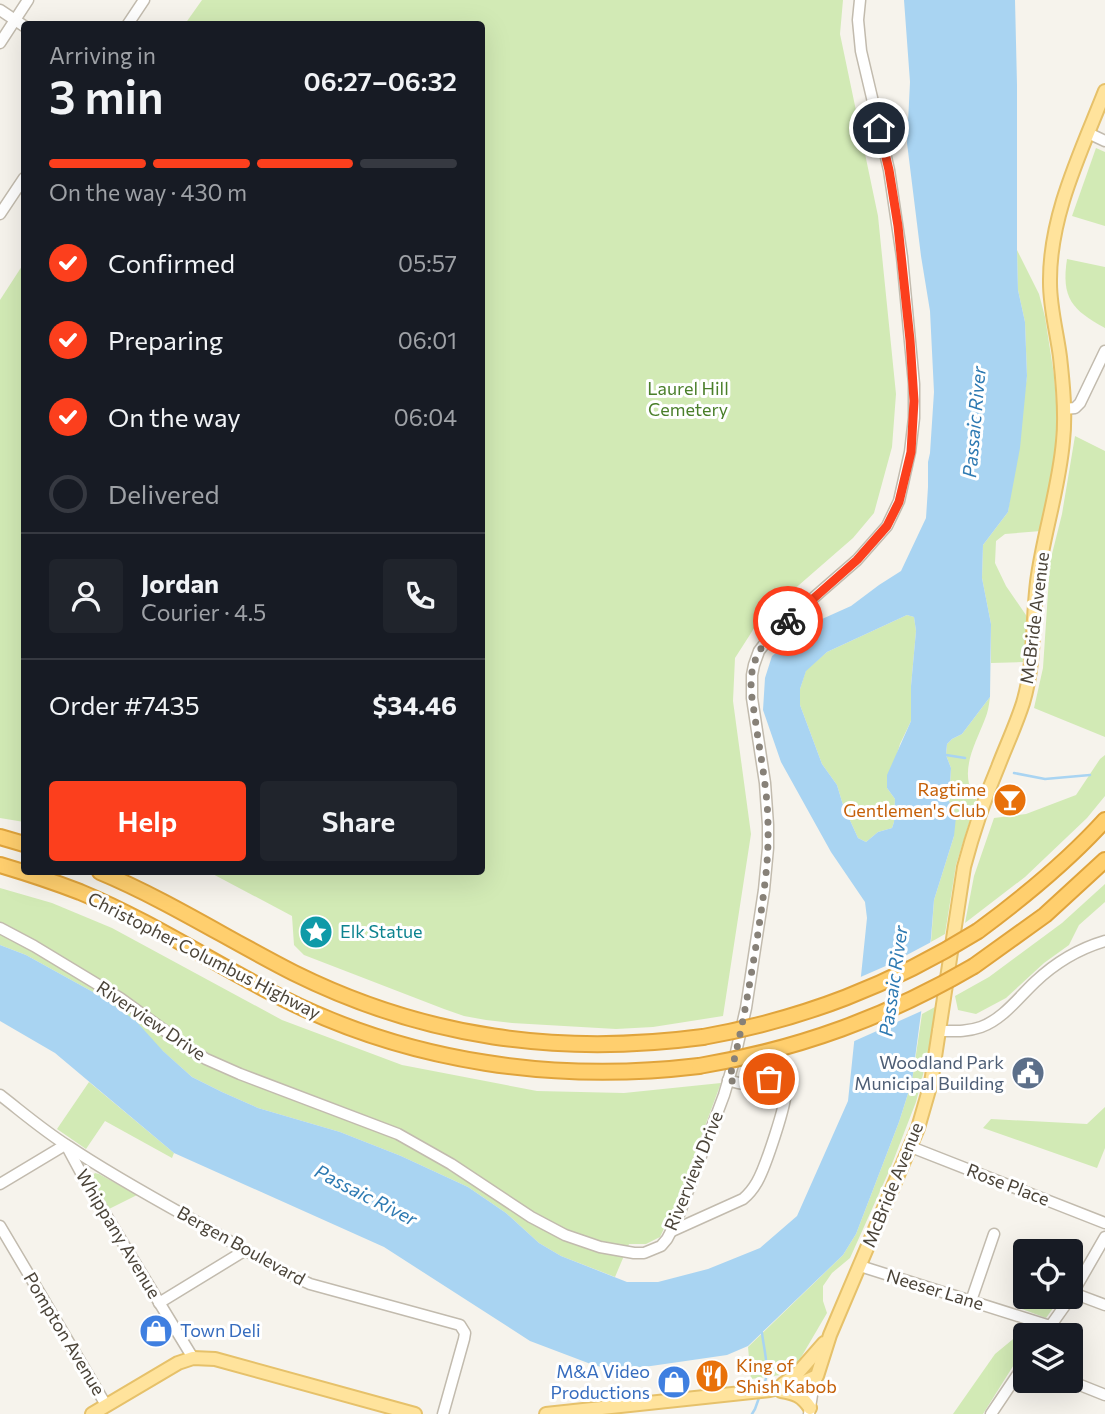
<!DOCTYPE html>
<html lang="en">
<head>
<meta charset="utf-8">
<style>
  :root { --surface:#171b24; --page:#20242c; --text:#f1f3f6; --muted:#9ea1a6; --line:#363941; --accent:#fc3f1d }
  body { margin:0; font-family:Commissioner,sans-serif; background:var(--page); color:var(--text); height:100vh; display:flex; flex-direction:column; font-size:26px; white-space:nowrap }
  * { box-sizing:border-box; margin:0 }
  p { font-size:23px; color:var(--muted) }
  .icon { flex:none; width:38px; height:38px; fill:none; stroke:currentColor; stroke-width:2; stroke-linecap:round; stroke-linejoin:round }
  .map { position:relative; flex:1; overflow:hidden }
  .panel { position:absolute; left:21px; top:21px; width:464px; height:854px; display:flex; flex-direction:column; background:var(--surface); border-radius:7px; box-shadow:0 7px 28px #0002 }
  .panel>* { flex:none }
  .controls { position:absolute; left:1013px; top:1239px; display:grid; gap:14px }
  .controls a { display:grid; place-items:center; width:70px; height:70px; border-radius:7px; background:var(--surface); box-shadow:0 7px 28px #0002; font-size:35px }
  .pin { position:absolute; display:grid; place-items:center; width:60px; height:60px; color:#fff; margin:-30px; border:4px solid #fff; border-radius:50%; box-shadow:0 2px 7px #0007 }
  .courier { position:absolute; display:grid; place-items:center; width:70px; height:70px; margin:-35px; border:5px solid #fc3f1d; border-radius:50%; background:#fff; color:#222; box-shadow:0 2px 9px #0007 }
  .headline em { font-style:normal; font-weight:600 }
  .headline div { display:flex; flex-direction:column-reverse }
  .headline { display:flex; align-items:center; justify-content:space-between; height:119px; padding:0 28px }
  h1 { font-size:46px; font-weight:600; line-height:52px }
  .bar { display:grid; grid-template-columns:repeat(4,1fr); gap:10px 7px; align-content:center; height:84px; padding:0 28px }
  .bar i { height:9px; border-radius:5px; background:var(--line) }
  .bar .selected { background:var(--accent) }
  .bar p { grid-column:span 4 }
  .line { display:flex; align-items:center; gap:18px; padding:0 28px; border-top:2px solid var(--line) }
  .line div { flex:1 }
  .round { display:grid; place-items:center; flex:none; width:74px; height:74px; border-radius:7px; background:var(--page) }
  ol { padding:0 28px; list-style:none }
  li { display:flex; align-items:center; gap:21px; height:77px }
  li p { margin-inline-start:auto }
  li .icon { padding:7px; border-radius:50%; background:var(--accent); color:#fff; stroke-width:4 }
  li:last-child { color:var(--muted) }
  li i { width:38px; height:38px; border:4px solid var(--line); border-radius:50% }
  .cta { display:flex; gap:14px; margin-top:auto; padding:14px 28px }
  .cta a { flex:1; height:80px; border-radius:7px; background:var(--accent); color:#fff; font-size:28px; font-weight:600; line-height:80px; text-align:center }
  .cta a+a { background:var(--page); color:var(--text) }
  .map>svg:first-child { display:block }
  .green { fill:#d2eab5 }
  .water { fill:#a9d4f2; fill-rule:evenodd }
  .pier { fill:#f6f3ec }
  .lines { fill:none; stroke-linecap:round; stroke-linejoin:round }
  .stream { stroke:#a9d4f2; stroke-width:2.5 }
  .minor-casing { stroke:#c2bbae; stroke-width:13 }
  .major-casing { stroke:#e6c16a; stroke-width:16 }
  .highway-casing { stroke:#e0a43c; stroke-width:18 }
  .minor { stroke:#fff; stroke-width:10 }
  .major { stroke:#ffe39c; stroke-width:12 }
  .highway { stroke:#ffcf6e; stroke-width:14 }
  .highway-bridge-casing { stroke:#e0a43c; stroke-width:18; stroke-linecap:butt }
  .highway-bridge { stroke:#ffcf6e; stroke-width:14 }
  .done { stroke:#878178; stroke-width:7; stroke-dasharray:0 12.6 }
  .route { stroke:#fc3f1d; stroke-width:9 }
  .labels { text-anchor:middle; stroke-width:6; stroke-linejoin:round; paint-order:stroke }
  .park-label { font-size:18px; fill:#4a7f2a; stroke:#fff }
  .street-label { font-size:18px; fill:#4b4439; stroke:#fff }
  .food-label { font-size:18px; fill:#c56008; stroke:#fff; text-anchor:end }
  .culture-label { font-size:18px; fill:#0d838f; stroke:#fff; text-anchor:start }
  .service-label { font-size:18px; fill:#4e5e75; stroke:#fff; text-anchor:end }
  .shop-label { font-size:18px; fill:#366cbe; stroke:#fff; text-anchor:start }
  .water-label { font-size:19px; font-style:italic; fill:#2e7ab2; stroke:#fff }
</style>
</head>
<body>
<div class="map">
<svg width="1105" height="1414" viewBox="0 0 1105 1414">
  <rect width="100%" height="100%" fill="#f6f3ec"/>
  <!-- green -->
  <g class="green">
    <path d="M202,0H843L840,34L878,216L896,394L892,447L874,513L853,538L760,619L735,658L733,701L751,834L723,1016L653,1027L616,1029L512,1023L486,1020L464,1016L444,1009L304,955L294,945L292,916L209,872H481V24H185Z"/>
    <path d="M1096,148L1105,152V226L1072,216Z"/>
    <path d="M1017,250L1039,294L1045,317L1054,375L1057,415L1054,464L1041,531L1005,534L996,541L995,563L1006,586L1028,618L1023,662L991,663V624L982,578L983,545L1008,512L1027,376L1025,322L1018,290Z"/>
    <path d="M1067,259L1105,267V328C1072,310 1061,298 1067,259Z"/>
    <path d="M24,263V822L0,818V300Z"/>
    <path d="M1075,436L1105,451V737L1034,708L1043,668L1050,562L1062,514Z"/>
    <path d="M907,615L914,617L916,631L911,686V721L900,744L887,788L895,799L894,822L892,828L878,832L866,842L858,838L843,805L837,785L822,764L800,705V689L806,670L827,652Z"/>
    <path d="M990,697C989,705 988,712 985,719C977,740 964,762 969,784L979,791L956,865L945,934L931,942L934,900L954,836L949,801L951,768L946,755L947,744L952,739L962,734Z"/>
    <path d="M1105,755V796L1087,818L1025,877L965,923L974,876L994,818L1026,814L1076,795L1100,759Z"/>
    <path d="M1105,884V902L1079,925L1069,945L1044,963L1006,998L976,1014L958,1010L955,996L989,977L1062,923Z"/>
    <path d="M0,888L52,903L112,928L282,1020L402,1065L537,1091L624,1093L721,1083L678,1199L660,1237L646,1244H629L615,1277L561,1256L539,1243L506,1213L468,1187L401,1156L340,1132L258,1108L222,1092L192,1077L102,997L26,955L0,945Z"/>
    <path d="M935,1007L930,1047L916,1102L890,1169L850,1258L832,1273L823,1286V1301L827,1313L796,1366L788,1374L751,1379L748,1347L843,1255L856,1234L899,1122L912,1081L922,1014Z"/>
    <path d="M89,1082L174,1153L172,1158L105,1121L86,1149L57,1129Z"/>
    <path d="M1105,1107V1148L1097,1168L983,1128L991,1119L1087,1124Z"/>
    <path d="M95,1173L99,1174L137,1195L109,1209L92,1181V1176Z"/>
    <path d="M1030,1297H1061L1046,1318L1022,1309Z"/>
    <path d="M1024,1330L1032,1335H1026L1025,1347L983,1414H953L995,1354Z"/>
  </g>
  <!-- water -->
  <path class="water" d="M904,0H1015L1017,85V250L1018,290L1025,322L1027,376L1020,448L1008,512L983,545L982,578L991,624L990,697L962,734L952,739L947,744L946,755L951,768L949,801L956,817L954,836L934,900L931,938L912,1081L899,1122L856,1234L843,1255L748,1346L727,1355L651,1366L620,1369L596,1366L530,1341L384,1247L174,1153L55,1053L0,1021V945L26,955L102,997L136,1021L163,1051L192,1077L222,1092L258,1108L340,1132L401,1156L468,1187L506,1213L539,1243L561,1256L627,1282H658L708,1269L760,1248L797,1216L848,1101L867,918L865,902L831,852L781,762L763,710L765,678L772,656L822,619L851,606L879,585L901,571L926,518L928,487V462L930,453L934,392L930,311L921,256L907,143L910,82ZM907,615L914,617L916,631L911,686V721L887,775V788L895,799L894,822L892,828L878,832L866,842L858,838L843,805L837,785L822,764L800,705V689L806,671L827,652Z"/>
  <!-- pier -->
  <path class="pier" d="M935,940L926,1009L850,1043L856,979L888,965Z"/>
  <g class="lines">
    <!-- stream -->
    <g class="stream">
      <path d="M946,755L965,758"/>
      <path d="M1014,773L1045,779L1090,775"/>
      <path d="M762,1333C764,1350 770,1369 764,1386"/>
      <path d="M752,1414L755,1409L760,1395"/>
    </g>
    <defs>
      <g id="minor">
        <path d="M0,10L24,26"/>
        <path d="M128,24L144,0"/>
        <path d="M0,43L28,0"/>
        <path d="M1088,133L1105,141"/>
        <path d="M0,214L24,178"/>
        <path d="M1064,409L1075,408L1080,403L1105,351"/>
        <path d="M0,928L34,946L120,998L190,1049L206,1059L240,1074L398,1134L451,1164L531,1217L565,1235L600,1247L634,1253H644L661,1246L667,1239L677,1220L724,1095L734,1061L746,1008L764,890L768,848V825L765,783L752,698V675L754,665L759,651L772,634L857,560L887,526L899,501L910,452L914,418V384L902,257L889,170L861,51L858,20L860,0"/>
        <path d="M938,1031C953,1031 967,1032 981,1027C1003,1019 1019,997 1035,982C1056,962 1078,949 1105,941"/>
        <path d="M0,1095C22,1112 44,1131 68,1146C111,1175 157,1200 202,1225C238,1246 272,1267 310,1284L460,1325L465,1333L464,1339L443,1414"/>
        <path d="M66,1145L87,1184L193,1358"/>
        <path d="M911,1147L1105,1223"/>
        <path d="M0,1184L65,1145"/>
        <path d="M0,1226L106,1405"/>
        <path d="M672,1231L743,1199C749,1194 753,1189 757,1182C765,1168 788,1101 786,1087C772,1072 762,1083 746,1084C740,1084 734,1082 728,1080"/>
        <path d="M860,1266L1050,1326"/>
        <path d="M1073,1293L1105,1305"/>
        <path d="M1071,1296L1105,1237"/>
        <path d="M971,1301L994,1234"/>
        <path d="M159,1303L244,1251"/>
        <path d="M1044,1335L1071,1297"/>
        <path d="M1070,1381L1105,1395"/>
        <path d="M809,1414L812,1395L817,1376"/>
        <path d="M991,1414L1026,1362"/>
      </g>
      <g id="major">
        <path d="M783,1384L796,1375L824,1343"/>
        <path d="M781,1391C795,1393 802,1396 810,1408"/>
        <path d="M92,1414L178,1363L193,1358L215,1359L415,1414"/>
        <path d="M546,1414L770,1390L802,1383L817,1376L830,1335L918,1128L931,1083L964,867C973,833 984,800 998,767C1006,746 1016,725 1023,703C1035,663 1032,623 1037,582C1043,535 1059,489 1063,441C1066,414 1063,384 1060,357C1057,333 1050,308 1050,283C1049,216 1081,152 1105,91"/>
      </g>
      <g id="highway">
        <path d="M0,837L24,844"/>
        <path d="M0,865C27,873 54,882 80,892C150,921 215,964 282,998C411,1063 556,1083 699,1066"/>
        <path d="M100,872C167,900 229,940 294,973C425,1038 559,1056 703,1037"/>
        <path d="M978,931C1024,897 1067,862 1105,820"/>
        <path d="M974,966L1045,915L1105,860"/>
      </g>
    </defs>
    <!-- minor casing -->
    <use href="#minor" class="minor-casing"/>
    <!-- major casing -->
    <use href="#major" class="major-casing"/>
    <!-- highway casing -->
    <use href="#highway" class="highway-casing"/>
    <!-- minor -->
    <use href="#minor" class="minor"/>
    <!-- major -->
    <use href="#major" class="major"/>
    <!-- highway -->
    <use href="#highway" class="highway"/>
    <defs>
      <g id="highway-bridge">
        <path d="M703,1037C804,1019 891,985 978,931"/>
        <path d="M699,1066C799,1049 887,1017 974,966"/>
      </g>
    </defs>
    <!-- highway-bridge casing -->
    <use href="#highway-bridge" class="highway-bridge-casing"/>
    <!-- highway-bridge -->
    <use href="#highway-bridge" class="highway-bridge"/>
  </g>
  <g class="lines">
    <!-- done -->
    <path class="done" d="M769,1079L743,1084L729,1080C742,1032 750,983 758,933C763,898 769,863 768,827C768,793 761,759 756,725C754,708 749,690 752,672C756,649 770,635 788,621"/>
    <!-- route -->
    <path class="route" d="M788,621L857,560L887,526L899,502L911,452L914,401L910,340L898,226L889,170L879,128"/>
  </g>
  <!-- icons -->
  <defs>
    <symbol id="bar-disc" viewBox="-11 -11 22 22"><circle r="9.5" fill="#e8710a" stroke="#fff"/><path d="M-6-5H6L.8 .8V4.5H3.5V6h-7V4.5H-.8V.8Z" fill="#fff"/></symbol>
    <symbol id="sight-disc" viewBox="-11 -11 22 22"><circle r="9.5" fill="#0f9aa8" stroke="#fff"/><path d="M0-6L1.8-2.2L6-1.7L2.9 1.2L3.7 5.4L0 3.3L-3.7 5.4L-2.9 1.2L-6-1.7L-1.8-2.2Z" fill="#fff"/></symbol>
    <symbol id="civic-disc" viewBox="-11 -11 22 22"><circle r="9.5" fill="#5c6f8a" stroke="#fff"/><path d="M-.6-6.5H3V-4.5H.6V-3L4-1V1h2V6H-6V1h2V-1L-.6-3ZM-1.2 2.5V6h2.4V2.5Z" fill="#fff"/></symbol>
    <symbol id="shop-disc" viewBox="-11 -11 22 22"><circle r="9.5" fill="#3f7fe0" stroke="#fff"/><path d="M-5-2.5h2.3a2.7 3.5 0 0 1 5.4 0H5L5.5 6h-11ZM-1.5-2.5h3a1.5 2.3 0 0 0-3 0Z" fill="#fff"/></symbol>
    <symbol id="restaurant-disc" viewBox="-11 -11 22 22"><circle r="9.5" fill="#e8710a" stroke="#fff"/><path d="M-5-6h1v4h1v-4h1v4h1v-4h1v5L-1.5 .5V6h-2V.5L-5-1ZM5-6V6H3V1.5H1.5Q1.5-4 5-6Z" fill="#fff"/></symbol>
  </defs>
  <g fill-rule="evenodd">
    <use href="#bar-disc" x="991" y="781" width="38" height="38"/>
    <use href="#sight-disc" x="297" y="913" width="38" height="38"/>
    <use href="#civic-disc" x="1009" y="1054" width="38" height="38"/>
    <use href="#shop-disc" x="137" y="1312" width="38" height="38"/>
    <use href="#restaurant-disc" x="693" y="1357" width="38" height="38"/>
    <use href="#shop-disc" x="655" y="1363" width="38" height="38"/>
  </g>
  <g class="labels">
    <!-- park labels -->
    <g class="park-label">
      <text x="688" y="395">Laurel Hill<tspan x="688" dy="21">Cemetery</tspan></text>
    </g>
    <!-- street labels -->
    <g class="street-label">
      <text transform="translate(1035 618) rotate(-83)" y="6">McBride Avenue</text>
      <text transform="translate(204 956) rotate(27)" y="6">Christopher Columbus Highway</text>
      <text transform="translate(151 1021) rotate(34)" y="6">Riverview Drive</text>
      <text transform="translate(694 1171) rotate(-68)" y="6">Riverview Drive</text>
      <text transform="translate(893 1185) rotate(-68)" y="6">McBride Avenue</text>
      <text transform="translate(1008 1185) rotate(21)" y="6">Rose Place</text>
      <text transform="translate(118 1234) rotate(59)" y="6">Whippany Avenue</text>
      <text transform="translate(241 1246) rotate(29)" y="6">Bergen Boulevard</text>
      <text transform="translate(935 1290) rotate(17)" y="6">Neeser Lane</text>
      <text transform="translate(64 1334) rotate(59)" y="6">Pompton Avenue</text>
    </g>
    <!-- food labels -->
    <g class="food-label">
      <text x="986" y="796">Ragtime<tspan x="986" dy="21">Gentlemen's Club</tspan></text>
      <text x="736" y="1372" text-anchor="start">King of<tspan x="736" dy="21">Shish Kabob</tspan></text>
    </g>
    <!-- culture labels -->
    <g class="culture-label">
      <text x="340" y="938">Elk Statue</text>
    </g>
    <!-- service labels -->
    <g class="service-label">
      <text x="1004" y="1069">Woodland Park<tspan x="1004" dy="21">Municipal Building</tspan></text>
    </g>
    <!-- shop labels -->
    <g class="shop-label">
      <text x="180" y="1337">Town Deli</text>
      <text x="650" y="1378" text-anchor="end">M&amp;A Video<tspan x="650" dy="21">Productions</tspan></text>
    </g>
    <!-- water labels -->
    <g class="water-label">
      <text transform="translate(974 422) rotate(-85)" y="7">Passaic River</text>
      <text transform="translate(893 981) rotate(-82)" y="7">Passaic River</text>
      <text transform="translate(366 1195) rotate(27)" y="7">Passaic River</text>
    </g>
  </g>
</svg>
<div class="controls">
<a><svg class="icon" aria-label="locate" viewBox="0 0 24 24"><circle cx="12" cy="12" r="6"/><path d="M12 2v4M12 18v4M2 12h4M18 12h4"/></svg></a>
<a><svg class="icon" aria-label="layers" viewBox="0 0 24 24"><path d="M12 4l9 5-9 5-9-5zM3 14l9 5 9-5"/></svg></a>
</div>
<div class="pin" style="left:769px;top:1079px;background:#ea580c"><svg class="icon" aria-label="bag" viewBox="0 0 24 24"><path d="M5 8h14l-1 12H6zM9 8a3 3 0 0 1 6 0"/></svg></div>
<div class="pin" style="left:879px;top:128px;background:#1f2937"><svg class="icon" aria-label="home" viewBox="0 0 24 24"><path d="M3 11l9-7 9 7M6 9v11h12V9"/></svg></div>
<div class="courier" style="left:788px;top:621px"><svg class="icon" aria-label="bike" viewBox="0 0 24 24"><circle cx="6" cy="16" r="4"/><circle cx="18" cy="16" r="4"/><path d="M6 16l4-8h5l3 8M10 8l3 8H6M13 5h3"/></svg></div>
<section class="panel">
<div class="headline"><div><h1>3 min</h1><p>Arriving in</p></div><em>06:27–06:32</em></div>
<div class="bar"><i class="selected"></i><i class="selected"></i><i class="selected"></i><i></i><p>On the way · 430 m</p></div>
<ol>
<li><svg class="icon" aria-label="check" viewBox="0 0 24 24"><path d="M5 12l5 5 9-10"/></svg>Confirmed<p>05:57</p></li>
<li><svg class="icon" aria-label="check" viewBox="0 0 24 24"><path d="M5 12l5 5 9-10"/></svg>Preparing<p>06:01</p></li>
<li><svg class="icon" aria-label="check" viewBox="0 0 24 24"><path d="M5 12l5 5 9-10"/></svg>On the way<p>06:04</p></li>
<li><i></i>Delivered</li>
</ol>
<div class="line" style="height:126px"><a class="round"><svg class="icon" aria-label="person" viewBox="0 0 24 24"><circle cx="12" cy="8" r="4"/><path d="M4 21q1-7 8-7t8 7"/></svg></a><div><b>Jordan</b><p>Courier · 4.5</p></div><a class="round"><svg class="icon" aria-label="phone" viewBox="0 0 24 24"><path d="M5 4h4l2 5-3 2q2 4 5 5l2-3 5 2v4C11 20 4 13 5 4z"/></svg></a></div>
<div class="line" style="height:91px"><div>Order #7435</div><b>$34.46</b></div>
<div class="cta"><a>Help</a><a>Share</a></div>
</section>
</div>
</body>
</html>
